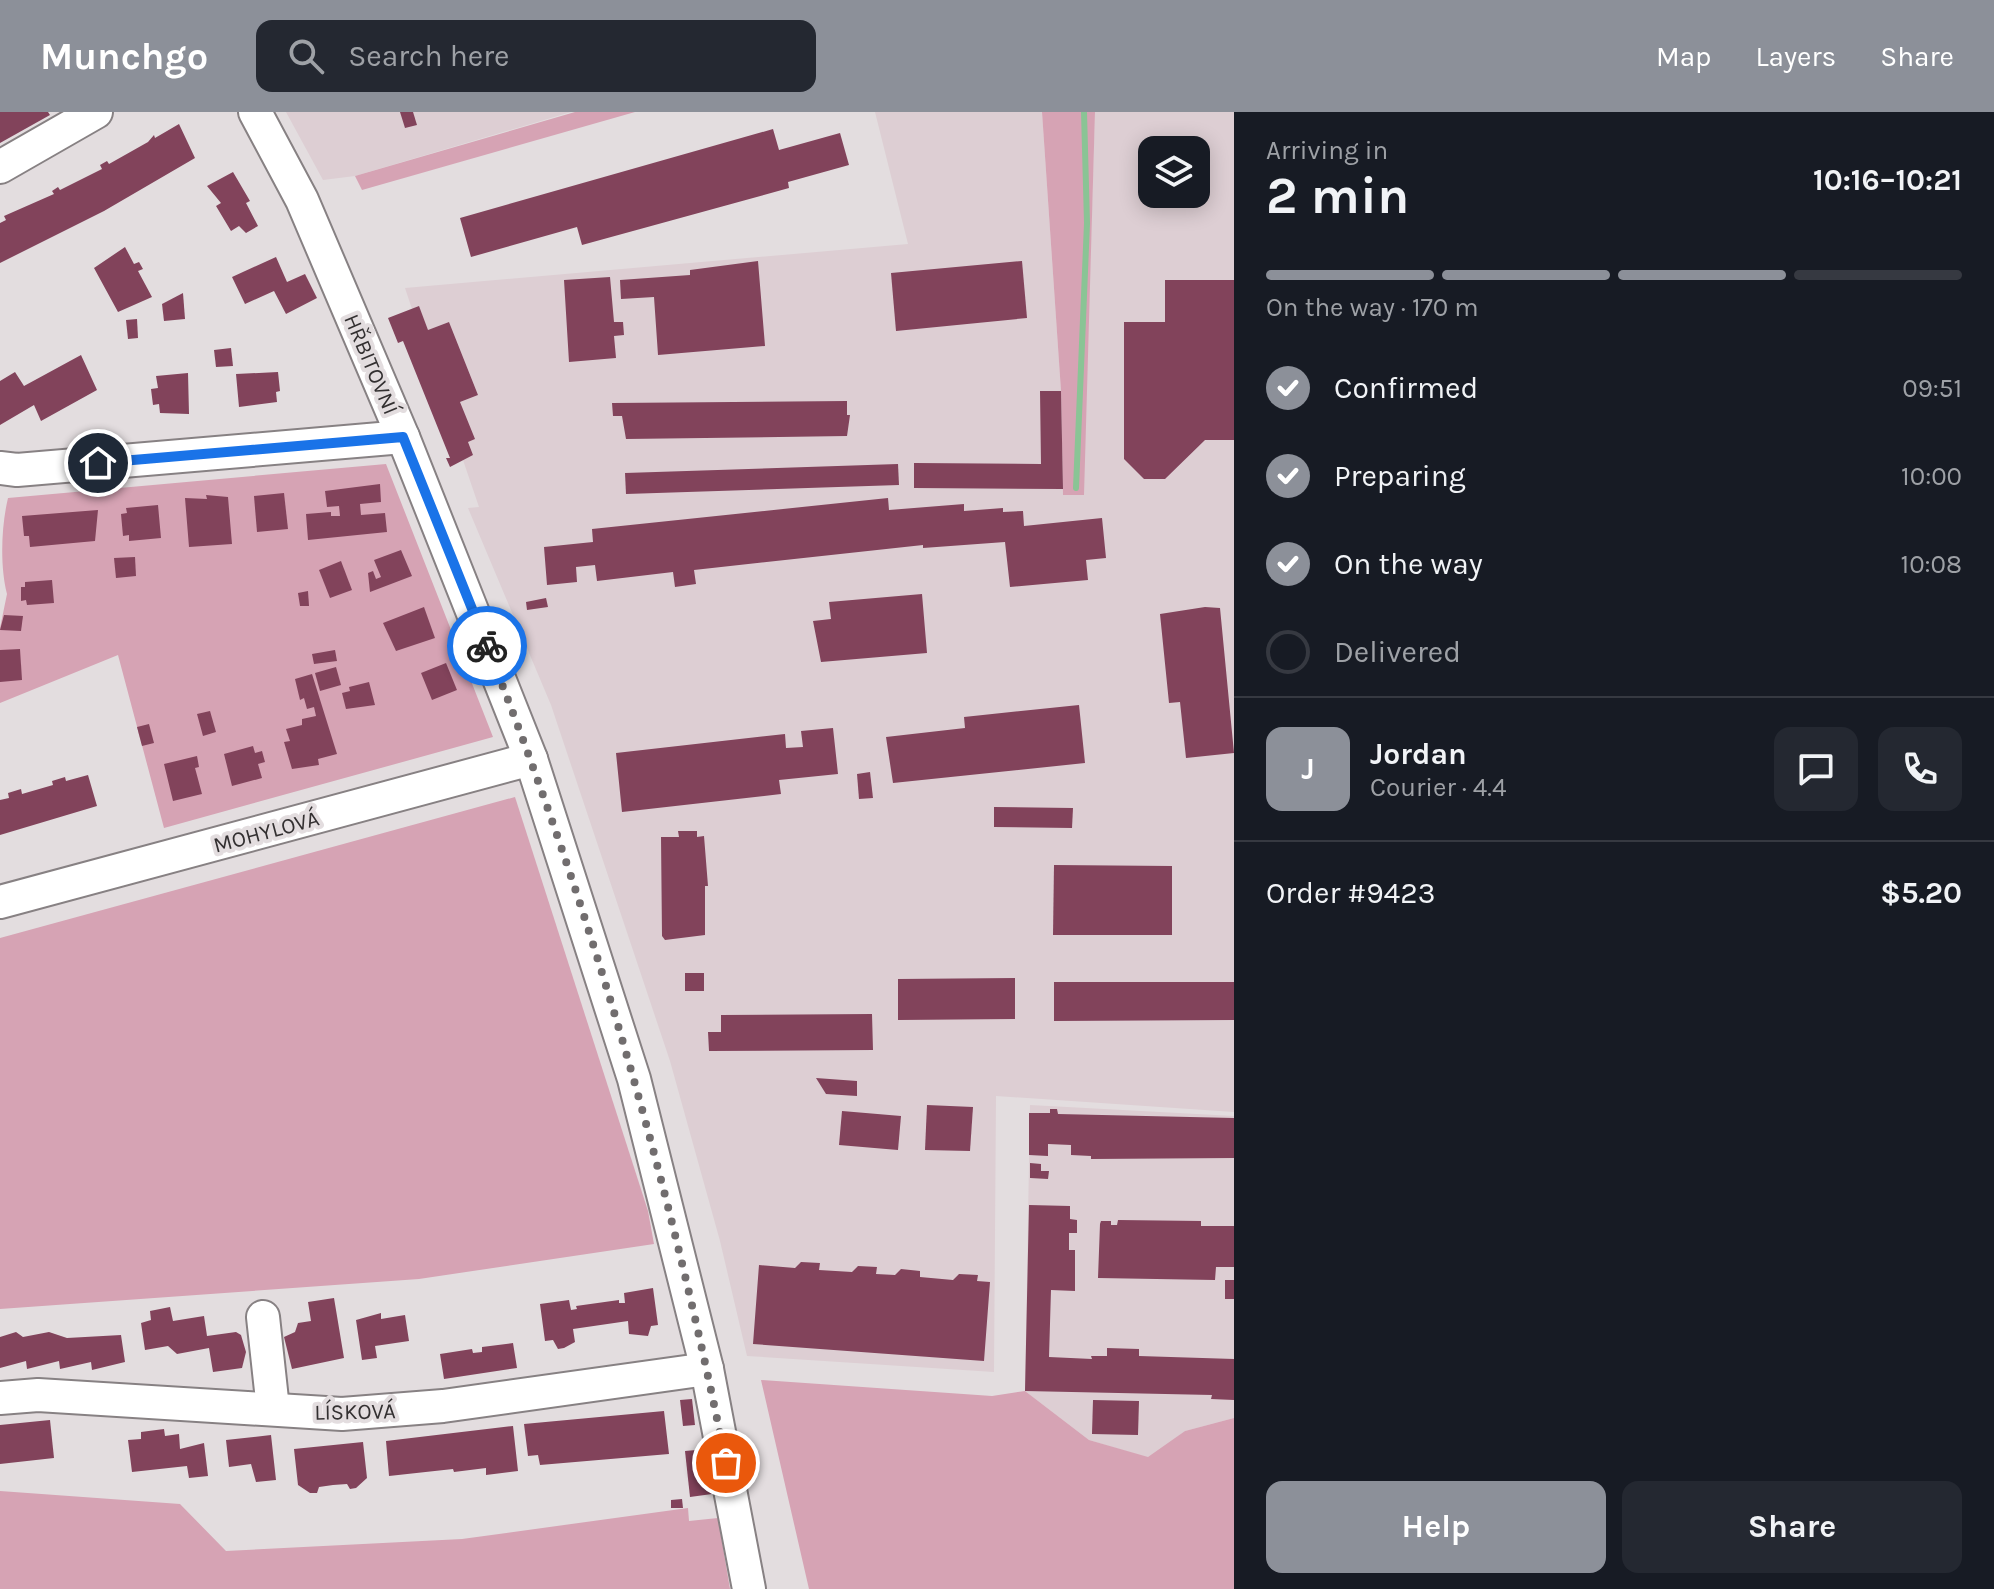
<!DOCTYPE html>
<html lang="en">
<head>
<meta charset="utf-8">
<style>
  :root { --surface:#171b24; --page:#242831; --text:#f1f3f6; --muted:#9ea1a6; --line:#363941; --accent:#8c9099 }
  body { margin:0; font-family:Karla,sans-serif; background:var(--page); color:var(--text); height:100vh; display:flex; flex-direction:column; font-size:30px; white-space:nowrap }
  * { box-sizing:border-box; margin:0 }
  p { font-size:26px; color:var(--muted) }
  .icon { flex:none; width:44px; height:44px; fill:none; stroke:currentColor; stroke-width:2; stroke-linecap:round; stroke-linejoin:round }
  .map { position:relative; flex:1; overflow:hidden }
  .drawer { display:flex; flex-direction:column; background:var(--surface); width:760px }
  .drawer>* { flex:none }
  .controls { position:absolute; left:1138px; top:24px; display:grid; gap:16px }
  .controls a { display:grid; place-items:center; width:72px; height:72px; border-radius:16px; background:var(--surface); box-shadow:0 4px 20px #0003; font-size:40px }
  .pin { position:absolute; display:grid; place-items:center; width:68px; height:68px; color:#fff; margin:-34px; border:4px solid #fff; border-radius:50%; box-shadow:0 2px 8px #0007 }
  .courier { position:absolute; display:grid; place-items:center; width:80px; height:80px; margin:-40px; border:6px solid #1a73e8; border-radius:50%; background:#fff; color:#222; box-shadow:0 2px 10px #0007 }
  .summary em { font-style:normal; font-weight:700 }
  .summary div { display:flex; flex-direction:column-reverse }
  .summary { display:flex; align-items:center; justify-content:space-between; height:136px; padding:0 32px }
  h1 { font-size:52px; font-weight:700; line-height:60px }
  .bar { display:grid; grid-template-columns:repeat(4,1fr); gap:12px 8px; align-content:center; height:96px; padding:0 32px }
  .bar i { height:10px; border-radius:6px; background:var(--line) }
  .bar .active { background:var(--accent) }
  .bar p { grid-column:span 4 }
  .line { display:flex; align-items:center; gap:20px; padding:0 32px; border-top:2px solid var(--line) }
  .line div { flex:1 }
  .round { display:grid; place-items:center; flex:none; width:84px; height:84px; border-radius:16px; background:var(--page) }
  ol { padding:0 32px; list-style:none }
  li { display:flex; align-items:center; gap:24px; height:88px }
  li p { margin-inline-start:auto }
  li .icon { padding:8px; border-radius:50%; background:var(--accent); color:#fff; stroke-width:4 }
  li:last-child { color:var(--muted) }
  li i { width:44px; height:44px; border:4px solid var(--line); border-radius:50% }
  .cta { display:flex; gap:16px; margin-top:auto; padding:16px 32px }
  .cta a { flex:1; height:92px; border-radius:16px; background:var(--accent); color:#fff; font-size:32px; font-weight:700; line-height:92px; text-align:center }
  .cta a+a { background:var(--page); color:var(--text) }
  header { display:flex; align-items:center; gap:48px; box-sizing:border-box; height:112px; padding:0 40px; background:var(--accent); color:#fff }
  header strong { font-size:38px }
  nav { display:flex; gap:44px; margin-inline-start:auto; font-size:28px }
  .search { width:560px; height:72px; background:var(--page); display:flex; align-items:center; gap:20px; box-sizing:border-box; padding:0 28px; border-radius:16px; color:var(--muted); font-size:30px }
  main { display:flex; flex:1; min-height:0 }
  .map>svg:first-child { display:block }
  .built { fill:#ddced3; fill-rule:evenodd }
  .green { fill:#d6a3b4 }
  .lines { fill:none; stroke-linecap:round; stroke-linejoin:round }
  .stream { stroke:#8ac495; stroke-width:6 }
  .building { fill:#82435b }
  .minor-casing { stroke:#878183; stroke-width:36 }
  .minor { stroke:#fff; stroke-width:32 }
  .done { stroke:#716d6e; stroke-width:8; stroke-dasharray:0 14.4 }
  .route { stroke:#1a73e8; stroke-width:10 }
  .labels { text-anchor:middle; stroke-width:8; stroke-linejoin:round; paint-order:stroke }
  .street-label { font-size:22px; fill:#333031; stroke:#e3dddf }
</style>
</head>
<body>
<header>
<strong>Munchgo</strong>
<div class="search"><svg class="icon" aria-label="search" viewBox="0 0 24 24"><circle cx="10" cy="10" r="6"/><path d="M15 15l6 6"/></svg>Search here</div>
<nav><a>Map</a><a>Layers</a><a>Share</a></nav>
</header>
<main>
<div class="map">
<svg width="1234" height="1477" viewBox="0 0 1234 1477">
  <rect width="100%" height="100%" fill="#e3dddf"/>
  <!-- built -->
  <g class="built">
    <path d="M286,0H571L355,64L323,68Z"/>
    <path d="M875,0H1042L1061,279L1063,383H1083L1095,0H1234V1000L996,984L994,1260L747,1244L720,1129L670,949L551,593L468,396L479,395L463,348L473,343L468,330L474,327L460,290L478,283L449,210L428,218L419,195L412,197L405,176L908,132ZM1152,38H1196V82H1152Z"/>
    <path d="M1030,993L1234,1004V1306L1185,1319L1149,1346L1089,1328L1025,1279Z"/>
  </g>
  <!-- green -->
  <g class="green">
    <path d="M575,0H635L362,78L355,64Z"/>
    <path d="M1042,0H1095L1084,383H1063L1061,279Z"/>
    <path d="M386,352L493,625L164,716L118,543L0,591V516L7,482C0,455 1,415 8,386Z"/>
    <path d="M515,685L648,1099L654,1132L419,1167L0,1197V826Z"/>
    <path d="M761,1268L992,1284L1025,1279L1089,1328L1148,1345L1185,1319L1234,1306V1477H809Z"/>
    <path d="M0,1379L180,1392L226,1439L462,1427L688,1396L689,1409L718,1406L730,1477H0Z"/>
  </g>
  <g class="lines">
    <!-- stream -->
    <path class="stream" d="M1076,376L1087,111L1084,0"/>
  </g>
  <!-- building -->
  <g class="building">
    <path d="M0,0H48L50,3L0,31Z"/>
    <path d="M400,0H413L417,13L405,16Z"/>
    <path d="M179,12L195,46L104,99L0,151V111L6,108L4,104L54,82L52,79L58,75L60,78L102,57L100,53L107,49L109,52L148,30L154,23L155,26Z"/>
    <path d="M773,17L779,38L840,21L849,53L788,70L789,76L582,133L577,115L471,145L460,106Z"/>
    <path d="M233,60L250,89L246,91L258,114L246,121L239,114L231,119L216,94L221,91L207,74Z"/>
    <path d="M125,135L134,152L139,150L143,157L138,159L152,185L118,200L94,156Z"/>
    <path d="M276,145L287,170L305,162L317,186L286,202L274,179L245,192L232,165Z"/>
    <path d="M758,149L765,234L658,243L654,185L621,187L620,168L690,163V158Z"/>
    <path d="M1022,149L1027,206L896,219L891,161Z"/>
    <path d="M610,165L614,210H623L624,223L614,224L616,246L569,250L564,168Z"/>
    <path d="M1165,168H1234V328H1205L1165,367H1144L1124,347V210H1165Z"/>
    <path d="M183,181L185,207L164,209L162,192Z"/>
    <path d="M419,194L428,218L449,210L478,283L460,290L475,327L468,330L473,343L450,355L446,346H450L403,229L398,231L388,206Z"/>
    <path d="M137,207L138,226L128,227L126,208Z"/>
    <path d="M231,236L233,254L216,255L214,238Z"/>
    <path d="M81,243L97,278L41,309L34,293L0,313V269L15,260L24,274Z"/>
    <path d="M278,260L280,279L276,280L277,290L239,295L236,262Z"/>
    <path d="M188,261L189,302L160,301L159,292L153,293L151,277L158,276L156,264Z"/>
    <path d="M1040,279H1061L1063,377L914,376V351L1041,352Z"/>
    <path d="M847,289V303H850L847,324L626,327L622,304H613L612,291Z"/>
    <path d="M898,352L899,373L626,382L625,361Z"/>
    <path d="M380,372L381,390L360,392L361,403L385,401L387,420L308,428L306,402L331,400V404H340L339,394L327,395L325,379Z"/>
    <path d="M284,381L288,417L257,420L254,384Z"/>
    <path d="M206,383L228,385L232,432L189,435L185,386L207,387Z"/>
    <path d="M888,386L889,398L964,392V399L1003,396V400L1023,399L1024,414L1102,406L1106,446L1086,448L1088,468L1010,475L1005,430L923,436V433L694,458L696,472L675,475L673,460L597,469L595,453L576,455L577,470L547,473L544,435L593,430L592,417Z"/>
    <path d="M158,393L161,426L129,429V423L123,424L121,402L127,401L126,396Z"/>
    <path d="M98,398L95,429L30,435L29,424H24L22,404Z"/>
    <path d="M401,438L412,464L370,480L368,461L373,459L376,467L381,465L374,448Z"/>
    <path d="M135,445L136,464L116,466L114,446Z"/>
    <path d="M341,449L352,478L330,486L319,458Z"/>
    <path d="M52,468L54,491L27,493L26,488L21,489V475H25V470Z"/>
    <path d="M308,479L309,494H300L298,481Z"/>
    <path d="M922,482L927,541L821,550L813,509L831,507L829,490Z"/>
    <path d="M546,486L548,495L527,498L526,490Z"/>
    <path d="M424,495L435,526L396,539L383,511Z"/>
    <path d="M1205,495L1220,496L1234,641L1186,646L1180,590L1169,591L1160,502Z"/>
    <path d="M4,503L23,504L21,519L0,518Z"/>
    <path d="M20,537L22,568L0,570V538Z"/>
    <path d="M335,538L337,549L314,552L312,542Z"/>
    <path d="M446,551L457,578L432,588L421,561Z"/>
    <path d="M336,555L341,573L320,579L315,561Z"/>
    <path d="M312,562L337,642L318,647L319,653L292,657L284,630L290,629L286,617L302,613V607L316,604L314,595L307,597L304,586L300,588L295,567Z"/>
    <path d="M369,570L375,593L346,597L342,581L350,579L349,575Z"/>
    <path d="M1079,593L1085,651L893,671L886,625L965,616L964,605Z"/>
    <path d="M210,599L216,620L203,624L197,602Z"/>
    <path d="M149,612L154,631L142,634L137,615Z"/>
    <path d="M833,616L838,662L779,668L781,682L622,700L616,641L785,622L786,636L803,635L801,619Z"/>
    <path d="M253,634L255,641L262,639L265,650L258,652L262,666L232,674L224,642Z"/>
    <path d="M197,644L199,655L195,656L202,682L173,689L164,652Z"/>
    <path d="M870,660L873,686L859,687L857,662Z"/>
    <path d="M88,663L97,694L0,723V688L9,686L8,681L21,677L22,682L53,673L52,669L65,665L66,669Z"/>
    <path d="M994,695L1073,696L1072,716L994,715Z"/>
    <path d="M678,719H697V725L704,724L708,774H705V823L665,828L662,824L661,725H679Z"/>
    <path d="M1054,753L1172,754V823H1053Z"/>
    <rect x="685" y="861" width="19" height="18"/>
    <path d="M1015,866V907L898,908V867Z"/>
    <path d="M1054,870H1234V908L1054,909Z"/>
    <path d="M872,902L873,938L709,939L708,920H721V903Z"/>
    <path d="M816,966L857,969V984L826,982Z"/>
    <path d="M927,993L973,995L970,1039L925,1038Z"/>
    <path d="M1050,997H1057L1058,1002L1234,1006V1046L1091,1047V1044L1071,1043V1033L1048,1032V1044L1029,1043V1001H1050Z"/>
    <path d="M842,999L901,1004L898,1038L839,1033Z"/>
    <path d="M1030,1051L1041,1052V1059H1049L1048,1067L1030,1066Z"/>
    <path d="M1029,1093L1070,1094V1107L1077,1108V1121H1069V1138H1075V1179L1051,1178L1049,1245L1092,1247L1091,1244H1107V1236L1139,1237V1244L1234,1247V1288L1211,1287L1212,1283L1025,1279Z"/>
    <path d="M1118,1108L1201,1109V1114H1234V1155H1216L1215,1168L1098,1166L1100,1112L1101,1109H1111V1113H1117Z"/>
    <path d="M801,1150L820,1151L819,1158L852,1160L858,1154L877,1155L876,1162L895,1163L901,1157L920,1159V1165L953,1168L959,1162L978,1163L977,1169L990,1170L984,1249L753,1232L759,1153L795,1156Z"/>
    <rect x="1225" y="1168" width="9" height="19"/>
    <path d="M653,1176L658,1213L651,1214L648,1224L629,1222L628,1209L573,1217L575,1230L564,1236L558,1237L553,1228L545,1229L540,1192L569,1188L571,1198L577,1197L576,1194L619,1188V1191H625L624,1181Z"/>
    <path d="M334,1186L344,1246L292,1257L284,1225L295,1220L298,1211L311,1209L308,1190Z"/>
    <path d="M170,1195L173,1209L204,1204L207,1224L236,1220L241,1223L246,1240L242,1256L213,1260L209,1236L177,1242L168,1234L145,1238L141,1211L151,1208L150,1199Z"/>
    <path d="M381,1201V1207L405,1203L409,1229L375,1234L377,1246L362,1248L356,1208Z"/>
    <path d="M16,1220L23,1225L49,1220L67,1226L121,1223L125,1250L92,1258L91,1250L60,1257L59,1249L27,1257L26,1249L0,1256V1225Z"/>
    <path d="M513,1231L517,1256L444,1267L440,1242L472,1237L473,1241L482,1240V1235Z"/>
    <path d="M692,1287L695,1313L683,1314L680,1288Z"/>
    <path d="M1093,1288L1139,1289L1138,1323L1092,1322Z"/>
    <path d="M664,1299L669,1342L540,1353L538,1343L528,1344L524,1312Z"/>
    <path d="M50,1308L54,1346L0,1352V1313Z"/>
    <path d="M513,1314L518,1359L486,1363V1356L454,1360L453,1357L389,1364L386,1329Z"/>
    <path d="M164,1317L165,1324L179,1322L180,1337L204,1331L208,1364L189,1366L187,1354L132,1360L128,1328L141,1327V1320Z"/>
    <path d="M271,1323L276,1368L256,1370L251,1352L229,1355L226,1328Z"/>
    <path d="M363,1330L367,1366L356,1376L350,1377L347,1372L333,1373L319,1375L317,1381H310L298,1373L294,1337Z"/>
    <path d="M707,1337L712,1382L690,1385L685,1339Z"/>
    <path d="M682,1387L683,1396H671V1388Z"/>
  </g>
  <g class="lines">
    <defs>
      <g id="minor">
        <path d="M255,0L302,88L403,325L531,647L634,967L707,1257L749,1477"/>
        <path d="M0,55L96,0"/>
        <path d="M0,356L17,358L403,325"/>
        <path d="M0,790L531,647"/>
        <path d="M263,1205L273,1297"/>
        <path d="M0,1286L38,1283L342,1302L443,1294L707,1257"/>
      </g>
    </defs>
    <!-- minor casing -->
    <use href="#minor" class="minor-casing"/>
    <!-- minor -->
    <use href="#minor" class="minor"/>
  </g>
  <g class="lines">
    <!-- done -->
    <path class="done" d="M487,534C591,796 671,1074 726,1351"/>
    <!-- route -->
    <path class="route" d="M98,351L403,325L487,534"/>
  </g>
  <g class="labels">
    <!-- street labels -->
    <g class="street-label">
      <text transform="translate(372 252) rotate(67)" y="8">HŘBITOVNÍ</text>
      <text transform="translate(266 719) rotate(-15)" y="8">MOHYLOVÁ</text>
      <text transform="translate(355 1299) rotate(-1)" y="8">LÍSKOVÁ</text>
    </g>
  </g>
</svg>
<div class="controls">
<a><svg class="icon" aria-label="layers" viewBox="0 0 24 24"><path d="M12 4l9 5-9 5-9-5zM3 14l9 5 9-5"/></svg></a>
</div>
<div class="pin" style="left:726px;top:1351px;background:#ea580c"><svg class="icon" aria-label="bag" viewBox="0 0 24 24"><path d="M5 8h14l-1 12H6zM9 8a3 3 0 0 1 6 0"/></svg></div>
<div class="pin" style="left:98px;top:351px;background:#1f2937"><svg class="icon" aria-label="home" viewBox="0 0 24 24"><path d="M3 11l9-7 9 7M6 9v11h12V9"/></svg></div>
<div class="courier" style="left:487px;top:534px"><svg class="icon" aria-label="bike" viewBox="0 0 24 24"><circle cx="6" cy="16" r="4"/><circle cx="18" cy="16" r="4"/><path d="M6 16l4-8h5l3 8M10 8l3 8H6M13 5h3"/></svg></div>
</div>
<section class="drawer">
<div class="summary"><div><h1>2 min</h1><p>Arriving in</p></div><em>10:16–10:21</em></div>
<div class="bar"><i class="active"></i><i class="active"></i><i class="active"></i><i></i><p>On the way · 170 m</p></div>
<ol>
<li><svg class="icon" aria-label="check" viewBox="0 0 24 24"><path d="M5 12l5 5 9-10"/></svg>Confirmed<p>09:51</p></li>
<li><svg class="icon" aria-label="check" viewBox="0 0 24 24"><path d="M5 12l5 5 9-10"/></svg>Preparing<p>10:00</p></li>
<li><svg class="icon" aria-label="check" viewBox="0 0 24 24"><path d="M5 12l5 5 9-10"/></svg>On the way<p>10:08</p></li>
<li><i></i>Delivered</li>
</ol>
<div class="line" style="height:144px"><b class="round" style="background:var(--accent);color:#fff">J</b><div><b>Jordan</b><p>Courier · 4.4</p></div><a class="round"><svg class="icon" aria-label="chat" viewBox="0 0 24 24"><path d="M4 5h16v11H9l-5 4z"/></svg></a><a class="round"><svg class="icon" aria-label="phone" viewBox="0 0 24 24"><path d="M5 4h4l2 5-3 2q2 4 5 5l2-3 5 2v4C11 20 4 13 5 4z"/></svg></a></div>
<div class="line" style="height:104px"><div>Order #9423</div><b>$5.20</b></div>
<div class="cta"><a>Help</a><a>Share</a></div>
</section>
</main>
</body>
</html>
